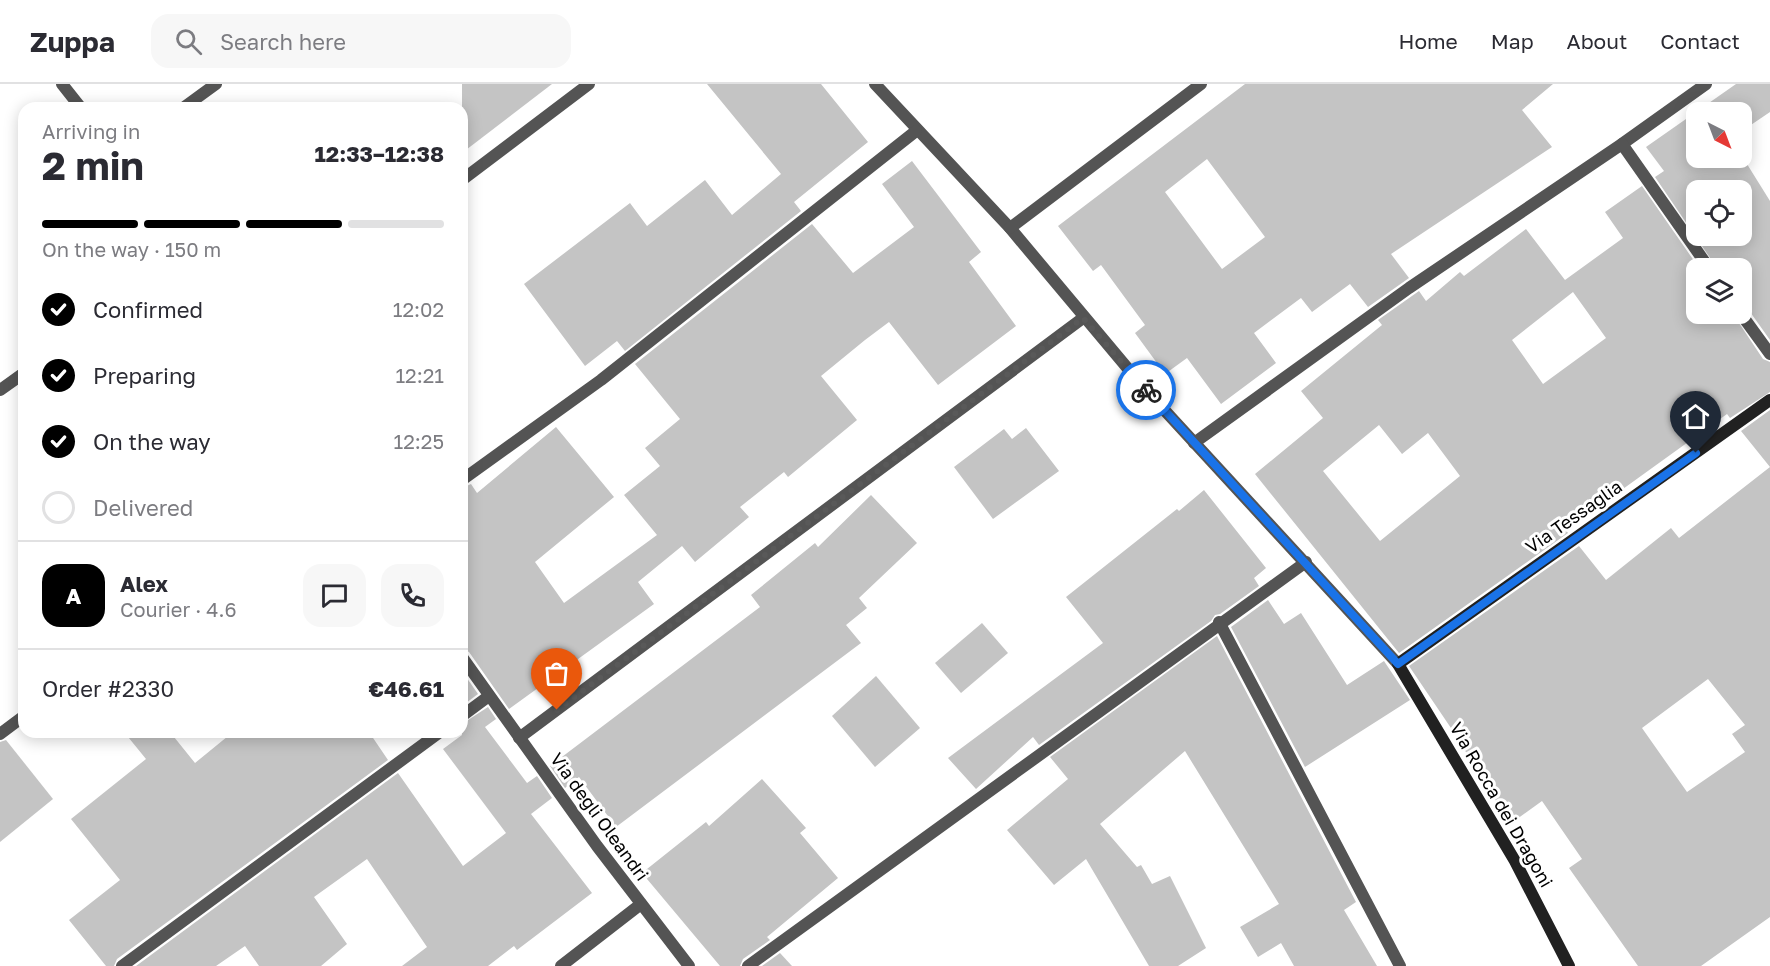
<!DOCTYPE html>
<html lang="en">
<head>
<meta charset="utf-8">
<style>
  :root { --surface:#fff; --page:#f7f7f7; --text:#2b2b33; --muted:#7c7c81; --line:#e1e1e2; --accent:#000 }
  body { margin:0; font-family:"Golos Text",sans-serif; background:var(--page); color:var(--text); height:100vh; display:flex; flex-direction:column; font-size:22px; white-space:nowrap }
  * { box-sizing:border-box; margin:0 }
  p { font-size:20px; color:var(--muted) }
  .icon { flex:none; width:33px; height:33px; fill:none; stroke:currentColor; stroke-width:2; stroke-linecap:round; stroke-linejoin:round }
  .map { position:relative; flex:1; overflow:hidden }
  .sheet { position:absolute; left:18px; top:18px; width:450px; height:636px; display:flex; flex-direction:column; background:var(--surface); border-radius:18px; box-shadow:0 3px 15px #0003 }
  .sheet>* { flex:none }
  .needle { width:39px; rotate:138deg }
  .tools { position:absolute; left:1686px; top:18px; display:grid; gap:12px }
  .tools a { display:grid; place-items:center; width:66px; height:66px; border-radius:12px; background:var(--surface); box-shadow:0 3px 15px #0003; font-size:30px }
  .pin { position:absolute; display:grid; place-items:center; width:51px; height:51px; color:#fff; margin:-62px -26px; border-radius:50% 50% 50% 0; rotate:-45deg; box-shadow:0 0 6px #0007 }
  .pin .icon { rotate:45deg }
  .courier { position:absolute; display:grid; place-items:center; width:60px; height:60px; margin:-30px; border:4px solid #1a73e8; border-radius:50%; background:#fff; color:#222; box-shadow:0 2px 8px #0007 }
  .overview em { font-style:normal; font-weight:700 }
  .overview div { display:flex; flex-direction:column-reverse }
  .overview { display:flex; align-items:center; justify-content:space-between; height:102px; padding:0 24px }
  h1 { font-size:39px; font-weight:700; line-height:45px }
  .bar { display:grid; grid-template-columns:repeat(4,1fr); gap:9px 6px; align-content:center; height:72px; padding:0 24px }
  .bar i { height:8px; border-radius:4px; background:var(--line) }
  .bar .on { background:var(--accent) }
  .bar p { grid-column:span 4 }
  .line { display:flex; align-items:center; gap:15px; padding:0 24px; border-top:2px solid var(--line) }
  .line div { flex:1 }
  .round { display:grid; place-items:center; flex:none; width:63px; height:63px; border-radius:18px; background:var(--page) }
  ol { padding:0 24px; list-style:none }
  li { display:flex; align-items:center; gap:18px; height:66px }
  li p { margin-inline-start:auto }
  li .icon { padding:6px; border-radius:50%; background:var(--accent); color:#fff; stroke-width:4 }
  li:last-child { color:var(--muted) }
  li i { width:33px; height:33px; border:3px solid var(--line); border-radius:50% }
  header { display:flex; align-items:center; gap:36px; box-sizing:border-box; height:84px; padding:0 30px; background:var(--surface); border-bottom:2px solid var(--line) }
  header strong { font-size:28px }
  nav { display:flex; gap:33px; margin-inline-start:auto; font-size:21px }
  .search { width:420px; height:54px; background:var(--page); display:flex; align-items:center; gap:15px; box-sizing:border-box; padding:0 21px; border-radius:18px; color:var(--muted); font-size:22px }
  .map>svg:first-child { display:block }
  .building { fill:#c4c4c4; fill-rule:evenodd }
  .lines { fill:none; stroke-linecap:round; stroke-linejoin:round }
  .street { stroke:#545454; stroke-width:12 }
  .secondary { stroke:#212121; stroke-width:12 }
  .done { stroke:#595959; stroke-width:6; stroke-dasharray:0 10.8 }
  .route { stroke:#1a73e8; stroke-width:8 }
  .labels { text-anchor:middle; stroke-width:6; stroke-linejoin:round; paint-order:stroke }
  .street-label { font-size:18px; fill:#000; stroke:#fff }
</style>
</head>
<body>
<header>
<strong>Zuppa</strong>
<div class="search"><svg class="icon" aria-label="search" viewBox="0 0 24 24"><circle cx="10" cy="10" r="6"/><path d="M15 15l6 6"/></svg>Search here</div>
<nav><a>Home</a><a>Map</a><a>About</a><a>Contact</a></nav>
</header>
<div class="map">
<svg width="1770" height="882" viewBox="0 0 1770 882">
  <rect width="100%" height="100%" fill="#fff"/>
  <!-- building -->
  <g class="building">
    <path d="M462,0H552L462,69Z"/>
    <path d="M707,0H821L868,58L794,118L801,127L625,267L617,257L585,282L524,200L630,119L647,142L705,96L732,131L781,90Z"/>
    <path d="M1245,0H1553L1522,26L1552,63L1391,170L1409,194L1368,223L1350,200L1312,228L1301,214L1254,249L1276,279L1221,320L1187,274L1165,290L1135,249L1145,241L1101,181L1093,187L1058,142ZM1207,75L1265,153L1222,185L1165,108Z"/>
    <path d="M1736,0H1770V28L1742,47V28H1696V74L1742,72L1770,117V256L1748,225L1742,222V184H1717L1655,93L1664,87L1646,63ZM1696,106H1742V152H1696Z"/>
    <path d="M912,77L981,168L969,178L1016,242L938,301L889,238L865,256L821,292L857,336L788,393L784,388L740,423L749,433L695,478L682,462L638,498L654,520L509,625L469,568L462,565V404L471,400L477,409L556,343L614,413L535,478L564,519L657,451L624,411L660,382L645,364L680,335L635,280L812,140L853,189L914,143L882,100Z"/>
    <path d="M1642,102L1699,184H1696V230H1733L1763,275L1770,278V308L1730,334L1727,330L1566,446L1568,449L1399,569L1255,390L1323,334L1301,307L1382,241L1378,236L1419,207L1426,217L1460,188L1464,192L1526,145L1565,196L1623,154L1605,128ZM1573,208L1606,254L1543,300L1512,256ZM1379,341L1402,370L1428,349L1460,392L1380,457L1323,387Z"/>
    <path d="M1770,326V833L1701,882H1638L1569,784L1582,775L1542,717L1510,740L1453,647L1409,582L1579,462L1606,496L1671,444L1679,454L1770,383L1741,347ZM1708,595L1745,641L1732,650L1745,668L1687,708L1642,644Z"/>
    <path d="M1026,344L1059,387L993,435L954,383L1004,345L1012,355Z"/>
    <path d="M1204,406L1266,484L1254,494L1259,502L1220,530L1215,531L1211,537L1039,661L1033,653L976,705L948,674L1103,559L1066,513L1177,425L1179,427Z"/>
    <path d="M871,411L917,459L859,514L867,524L846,541L861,559L616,743L579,693L565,704L550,682L760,523L751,511L815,459L818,463Z"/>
    <path d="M1268,516L1284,540L1301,529L1347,601L1384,577L1410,616L1305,683L1231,543Z"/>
    <path d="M982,539L1008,569L961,609L935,579Z"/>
    <path d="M1217,552L1356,818L1344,826L1377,882H1294L1281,859L1258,873L1240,843L1279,820L1185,667L1100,740L1137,783L1141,781L1152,800L1170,792L1206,864L1178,882H1149L1086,775L1054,801L1007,746L1068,695L1050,673Z"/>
    <path d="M462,587L478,610L462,622Z"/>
    <path d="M876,592L920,644L875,683L832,632Z"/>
    <path d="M488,623L496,635L485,643L527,699L537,692L552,714L531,730L592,809L517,866L514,862L488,882H402L427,863L367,775L314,813L347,860L321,882H259L245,862L216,882H136L398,689L463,782L506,749L443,665L462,651V640Z"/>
    <path d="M124,648H170L195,679L233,648H369L388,676L117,875L114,882H106L69,836L120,796L71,735L146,675Z"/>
    <path d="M6,656L53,715L0,758V658Z"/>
    <path d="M762,695L806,744L800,749L838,794L767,853L770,856L743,875L740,882H720L642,789L706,738L709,742Z"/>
    <path d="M780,869L792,882H762Z"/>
  </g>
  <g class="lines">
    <!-- street -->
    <g class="street">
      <path d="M62,0L81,24"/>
      <path d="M875,0L1010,144L1145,305L1398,580"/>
      <path d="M183,24L216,0"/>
      <path d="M1622,60L1706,0"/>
      <path d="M462,96L589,0"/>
      <path d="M1010,144L1201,0"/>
      <path d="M1741,230L1770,270"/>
      <path d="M0,306L24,289"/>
      <path d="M1194,359L1409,204L1622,60L1709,184"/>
      <path d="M462,396L601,296L916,47"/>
      <path d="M1219,538L1400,882"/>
      <path d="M462,573L597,762L689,882"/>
      <path d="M462,632L489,612"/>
      <path d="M0,650L24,632"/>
      <path d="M519,654L1083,234"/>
      <path d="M122,882L440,648"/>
      <path d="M561,882L641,820"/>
      <path d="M748,882L1306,478"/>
    </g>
    <!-- secondary -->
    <path class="secondary" d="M1569,882L1515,777L1398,580L1770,316"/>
  </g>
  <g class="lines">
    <!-- done -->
    <path class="done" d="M557,626L1083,234L1146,306"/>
    <!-- route -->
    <path class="route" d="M1146,306L1398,580L1696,369"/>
  </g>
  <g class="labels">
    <!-- street labels -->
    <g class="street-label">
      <text transform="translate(1574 433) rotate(-35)" y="6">Via Tessaglia</text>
      <text transform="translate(1501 721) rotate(60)" y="6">Via Rocca dei Dragoni</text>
      <text transform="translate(599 733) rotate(54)" y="6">Via degli Oleandri</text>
    </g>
  </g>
</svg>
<div class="tools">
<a><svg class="needle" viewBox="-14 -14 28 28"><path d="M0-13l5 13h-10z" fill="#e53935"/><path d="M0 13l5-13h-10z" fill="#7c7c81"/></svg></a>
<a><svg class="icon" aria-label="locate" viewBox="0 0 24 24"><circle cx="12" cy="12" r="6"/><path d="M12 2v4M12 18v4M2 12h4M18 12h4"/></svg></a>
<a><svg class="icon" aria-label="layers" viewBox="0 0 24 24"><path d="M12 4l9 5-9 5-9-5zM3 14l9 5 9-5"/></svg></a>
</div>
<div class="pin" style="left:557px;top:626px;background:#ea580c"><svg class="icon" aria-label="bag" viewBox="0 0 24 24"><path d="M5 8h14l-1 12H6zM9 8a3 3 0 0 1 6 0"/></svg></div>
<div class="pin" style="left:1696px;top:369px;background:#1f2937"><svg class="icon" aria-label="home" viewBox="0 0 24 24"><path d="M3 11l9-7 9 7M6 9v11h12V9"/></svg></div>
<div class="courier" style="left:1146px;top:306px"><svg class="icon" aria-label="bike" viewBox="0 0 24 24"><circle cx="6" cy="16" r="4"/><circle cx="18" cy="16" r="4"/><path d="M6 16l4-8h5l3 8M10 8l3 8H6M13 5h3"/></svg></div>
<section class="sheet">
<div class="overview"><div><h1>2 min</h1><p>Arriving in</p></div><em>12:33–12:38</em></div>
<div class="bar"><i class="on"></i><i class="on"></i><i class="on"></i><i></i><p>On the way · 150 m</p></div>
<ol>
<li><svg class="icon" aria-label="check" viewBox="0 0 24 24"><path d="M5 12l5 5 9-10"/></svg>Confirmed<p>12:02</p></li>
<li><svg class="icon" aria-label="check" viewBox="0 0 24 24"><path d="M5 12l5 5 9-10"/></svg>Preparing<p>12:21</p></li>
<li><svg class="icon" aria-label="check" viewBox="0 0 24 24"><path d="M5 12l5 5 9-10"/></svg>On the way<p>12:25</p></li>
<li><i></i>Delivered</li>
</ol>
<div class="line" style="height:108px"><b class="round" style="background:var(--accent);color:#fff">A</b><div><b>Alex</b><p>Courier · 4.6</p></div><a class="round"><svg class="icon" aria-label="chat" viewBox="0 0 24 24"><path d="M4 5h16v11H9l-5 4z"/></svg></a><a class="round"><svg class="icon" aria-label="phone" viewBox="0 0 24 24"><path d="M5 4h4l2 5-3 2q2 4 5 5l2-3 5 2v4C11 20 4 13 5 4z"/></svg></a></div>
<div class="line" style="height:78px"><div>Order #2330</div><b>€46.61</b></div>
</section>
</div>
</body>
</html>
